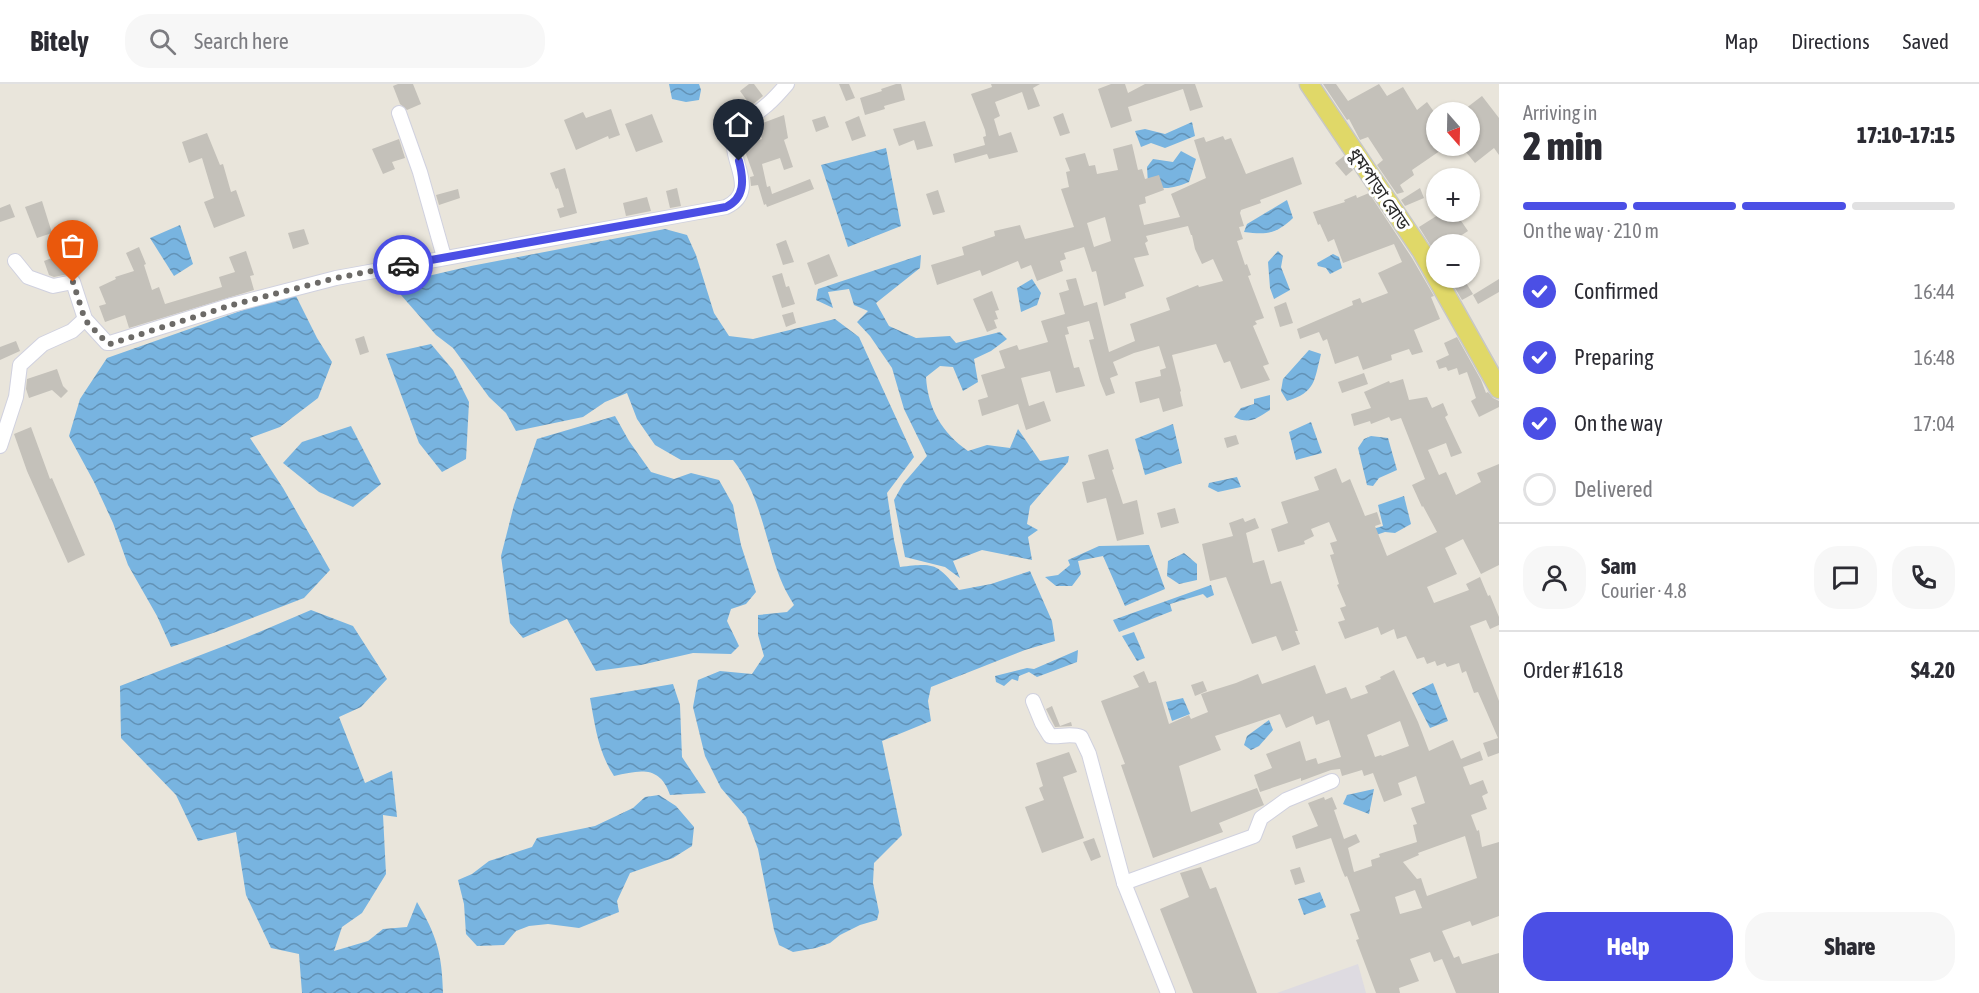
<!DOCTYPE html>
<html lang="en">
<head>
<meta charset="utf-8">
<style>
  :root { --surface:#fff; --page:#f7f7f7; --text:#2b2b33; --muted:#7c7c81; --line:#e1e1e2; --accent:#4b4fe5 }
  body { margin:0; font-family:"Asap Condensed","Noto Sans Bengali",sans-serif; background:var(--page); color:var(--text); height:100vh; display:flex; flex-direction:column; font-size:22px; white-space:nowrap }
  * { box-sizing:border-box; margin:0 }
  p { font-size:20px; color:var(--muted) }
  .icon { flex:none; width:33px; height:33px; fill:none; stroke:currentColor; stroke-width:2; stroke-linecap:round; stroke-linejoin:round }
  .map { position:relative; flex:1; overflow:hidden }
  .details { display:flex; flex-direction:column; background:var(--surface); width:480px }
  .details>* { flex:none }
  .needle { width:39px; rotate:160deg }
  .controls { position:absolute; left:1426px; top:18px; display:grid; gap:12px }
  .controls a { display:grid; place-items:center; width:54px; height:54px; border-radius:50%; background:var(--surface); box-shadow:0 2px 4px #0004; font-size:30px }
  .pin { position:absolute; display:grid; place-items:center; width:51px; height:51px; color:#fff; margin:-62px -26px; border-radius:50% 50% 50% 0; rotate:-45deg; box-shadow:0 0 6px #0007 }
  .pin .icon { rotate:45deg }
  .courier { position:absolute; display:grid; place-items:center; width:60px; height:60px; margin:-30px; border:4px solid #4b4fe5; border-radius:50%; background:#fff; color:#222; box-shadow:0 2px 8px #0007 }
  .headline em { font-style:normal; font-weight:800 }
  .headline div { display:flex; flex-direction:column-reverse }
  .headline { display:flex; align-items:center; justify-content:space-between; height:102px; padding:0 24px }
  h1 { font-size:39px; font-weight:800; line-height:45px }
  .bar { display:grid; grid-template-columns:repeat(4,1fr); gap:9px 6px; align-content:center; height:72px; padding:0 24px }
  .bar i { height:8px; border-radius:4px; background:var(--line) }
  .bar .selected { background:var(--accent) }
  .bar p { grid-column:span 4 }
  .line { display:flex; align-items:center; gap:15px; padding:0 24px; border-top:2px solid var(--line) }
  .line div { flex:1 }
  .round { display:grid; place-items:center; flex:none; width:63px; height:63px; border-radius:24px; background:var(--page) }
  ol { padding:0 24px; list-style:none }
  li { display:flex; align-items:center; gap:18px; height:66px }
  li p { margin-inline-start:auto }
  li .icon { padding:6px; border-radius:50%; background:var(--accent); color:#fff; stroke-width:4 }
  li:last-child { color:var(--muted) }
  li i { width:33px; height:33px; border:3px solid var(--line); border-radius:50% }
  .cta { display:flex; gap:12px; margin-top:auto; padding:12px 24px }
  .cta a { flex:1; height:69px; border-radius:24px; background:var(--accent); color:#fff; font-size:24px; font-weight:800; line-height:69px; text-align:center }
  .cta a+a { background:var(--page); color:var(--text) }
  header { display:flex; align-items:center; gap:36px; box-sizing:border-box; height:84px; padding:0 30px; background:var(--surface); border-bottom:2px solid var(--line) }
  header strong { font-size:28px }
  nav { display:flex; gap:33px; margin-inline-start:auto; font-size:21px }
  .search { width:420px; height:54px; background:var(--page); display:flex; align-items:center; gap:15px; box-sizing:border-box; padding:0 21px; border-radius:24px; color:var(--muted); font-size:22px }
  main { display:flex; flex:1; min-height:0 }
  .map>svg:first-child { display:block }
  .industrial { fill:#dedbe1 }
  .water { fill:url(#water-waves) }
  .building { fill:#c4c1ba; fill-rule:evenodd }
  .lines { fill:none; stroke-linecap:round; stroke-linejoin:round }
  .minor-casing { stroke:#d0d1df; stroke-width:16 }
  .major-casing { stroke:#c7c7c7; stroke-width:21 }
  .minor { stroke:#fff; stroke-width:14 }
  .major { stroke:#e0d868; stroke-width:18 }
  .done { stroke:#6c6a67; stroke-width:6; stroke-dasharray:0 10.8 }
  .route { stroke:#4b4fe5; stroke-width:8 }
  .labels { text-anchor:middle; stroke-width:6; stroke-linejoin:round; paint-order:stroke }
  .street-label { font-size:18px; fill:#282828; stroke:#fff }
</style>
</head>
<body>
<header>
<strong>Bitely</strong>
<div class="search"><svg class="icon" aria-label="search" viewBox="0 0 24 24"><circle cx="10" cy="10" r="6"/><path d="M15 15l6 6"/></svg>Search here</div>
<nav><a>Map</a><a>Directions</a><a>Saved</a></nav>
</header>
<main>
<div class="map">
<svg width="1499" height="909" viewBox="0 0 1499 909">
  <defs>
    <pattern id="water-waves" width="16" height="10" patternUnits="userSpaceOnUse" patternTransform="scale(1.5)"><rect width="16" height="10" fill="#78b4e0"/><path d="M0 5q4-4 8 0t8 0" fill="none" stroke="#6292b6"/></pattern>
  </defs>
  <rect width="100%" height="100%" fill="#e9e5db"/>
  <!-- industrial -->
  <path class="industrial" d="M1358,880L1366,909H1277Z"/>
  <!-- water -->
  <g class="water">
    <path d="M669,0H699L701,6L699,16L686,18L672,15Z"/>
    <path d="M1192,38L1195,52L1165,64L1151,59L1141,63L1135,47L1145,45L1165,50Z"/>
    <path d="M886,64L901,142L848,163L821,81Z"/>
    <path d="M1181,67L1196,75L1189,98C1174,104 1164,107 1148,100L1147,83L1153,75L1173,78Z"/>
    <path d="M1287,116L1293,134C1276,150 1267,151 1244,148L1247,140Z"/>
    <path d="M180,141L193,180L174,192L150,154Z"/>
    <path d="M665,145L687,151L696,171L714,229L729,252L753,255L835,235L859,253L914,373L887,409L894,456L900,483C935,479 936,479 959,506L991,500L1030,487L1052,537L1055,557L1025,566L931,603L928,617L931,637L882,657L902,751L874,779L873,799L879,828L877,836L860,841L840,851L830,859L816,864L793,868L779,861L774,846L758,765L746,733L721,704L705,672L693,623L698,596L720,587L752,590L764,572L758,551V531L787,528L794,521C790,514 786,508 783,501C765,460 762,412 733,376H681L655,361L637,335L627,309L605,318L583,333L516,347L506,329L489,313L453,264L436,251L401,211L415,195L471,182Z"/>
    <path d="M1278,167L1283,172L1281,183L1290,206L1274,215L1270,204L1268,178Z"/>
    <path d="M1333,170L1339,173L1342,184L1330,190L1326,184L1318,182L1317,179Z"/>
    <path d="M921,171L920,184L876,219L889,242L916,254L950,252L956,259L1000,248L1007,255L991,267L974,275L978,298L963,307L953,283L940,282L926,293C928,325 942,349 968,367L987,361L1010,364L1018,345L1040,377L1069,372L1068,378L1030,422L1027,440L1038,446L1028,453L1032,476L982,466L953,477L960,494L945,483L905,473L894,416L903,400L927,372L904,325L892,284L870,252L857,238L868,227L854,221L849,205L828,208L833,224L816,216L818,205Z"/>
    <path d="M1032,195L1041,209L1037,221L1021,228L1017,204Z"/>
    <path d="M294,208L317,254L332,278L318,314L280,343L250,354L283,404L330,486L304,514L216,548L171,563L157,532L128,481L113,439L94,398L69,352L80,315L107,274Z"/>
    <path d="M431,260L453,286L469,318L466,375L442,388L419,359L386,270Z"/>
    <path d="M1309,266L1321,270C1314,297 1316,308 1287,317L1281,307L1283,295Z"/>
    <path d="M1270,311V326C1257,334 1250,341 1234,333L1241,324L1254,320V315Z"/>
    <path d="M615,332L629,357L651,388L674,395L691,389L719,396L733,421L741,461L756,508L746,520L731,525L727,537L739,562L731,570L693,569L641,581L596,587L567,535L523,554L510,539L501,472L514,421L537,355Z"/>
    <path d="M1311,338L1322,369L1296,376L1289,348Z"/>
    <path d="M1173,340L1182,379L1145,391L1135,355Z"/>
    <path d="M351,342L381,400L353,423L319,408L283,379L302,358Z"/>
    <path d="M1371,352L1388,354L1397,386L1379,394L1373,402L1367,401L1358,364L1364,355Z"/>
    <path d="M1237,393L1241,403L1218,408L1208,403L1209,399Z"/>
    <path d="M1404,412L1411,440L1395,449L1385,448L1367,454L1349,452L1383,442L1378,421Z"/>
    <path d="M1149,461L1165,505L1125,522L1103,472L1078,477L1081,490L1072,502H1056L1045,493L1058,491L1070,481L1068,476L1099,462Z"/>
    <path d="M1184,469L1197,480V496L1179,500L1167,492L1168,477Z"/>
    <path d="M1211,501L1214,511L1207,514L1203,510L1170,520L1172,527L1119,548L1113,536Z"/>
    <path d="M311,526L353,542L387,595L361,623L339,633L365,699L392,687L397,733L383,731L386,790L362,829L342,843L334,867L368,857L383,845L407,843L417,818C437,852 442,870 443,909H302L299,870L271,864L246,811L236,748L198,757L176,711L121,654L120,602L245,554Z"/>
    <path d="M1134,548L1145,574L1137,577L1122,552Z"/>
    <path d="M1078,566L1077,578L1037,593L1029,588L1019,592L1018,597L1012,595L1004,602L996,598L995,592L1027,584L1034,585Z"/>
    <path d="M1433,599L1448,637L1430,644L1412,609Z"/>
    <path d="M673,600L680,621L682,673L706,709L670,711C660,681 640,686 614,692C598,668 595,641 590,614Z"/>
    <path d="M1183,614L1190,630L1172,637L1166,618Z"/>
    <path d="M1269,636L1273,646L1259,662L1251,666L1244,661L1247,652Z"/>
    <path d="M1374,705L1369,730L1343,720L1347,711Z"/>
    <path d="M659,711L676,722L694,743L692,762L673,774L630,789L617,817L619,828L579,844L548,840L529,842L516,847L504,861L477,862L466,850L464,820L458,796L472,790L489,777L532,763L537,754L595,742L633,724L645,713Z"/>
    <path d="M1320,808L1326,823L1304,831L1298,815Z"/>
  </g>
  <!-- building -->
  <g class="building">
    <path d="M398,0H413L421,20L407,26L400,20L393,2Z"/>
    <path d="M749,0H754L763,12L751,22L740,7Z"/>
    <path d="M839,0H849L855,14L846,17Z"/>
    <path d="M896,0H901L905,16L884,22L885,25L865,31L860,14L882,7L881,5Z"/>
    <path d="M991,0H1040L1033,4L1040,22L1028,26L1022,8L995,18L1000,32L994,35L999,52L1011,48L1018,68L989,75L987,70L955,79L953,70L985,61L983,53L986,52L985,46L971,10L992,3Z"/>
    <path d="M1111,0H1125L1128,9L1145,0H1195L1203,23L1190,27L1183,5L1128,23L1132,37L1111,44L1098,5Z"/>
    <path d="M1323,0H1336L1348,17L1379,0L1387,12L1403,3L1417,26L1427,18L1437,32V62H1447L1412,86L1414,91L1400,101L1404,108L1397,110L1377,81L1383,76L1368,53L1360,56L1349,35L1347,36Z"/>
    <path d="M1482,12L1499,34V71L1494,64L1475,79L1461,62H1470V28H1461Z"/>
    <path d="M611,25L620,51L609,55L608,52L576,66L564,36L583,28L586,34Z"/>
    <path d="M1063,29L1070,49L1060,52L1053,33Z"/>
    <path d="M652,30L663,58L636,68L625,40Z"/>
    <path d="M784,31L788,54L784,56L793,83L784,86L780,74L762,80L767,103L770,102L772,110L810,95L814,105L767,123L766,120L764,121L758,101L751,102L750,93L754,92L743,62L762,55L757,41Z"/>
    <path d="M825,32L829,43L816,48L812,36Z"/>
    <path d="M859,32L866,52L852,57L845,38Z"/>
    <path d="M925,37L933,62L917,66L914,56L899,62L893,45Z"/>
    <path d="M207,49L220,81L223,80L231,108L236,106L245,132L214,144L204,118L214,114L202,74L189,79L182,58Z"/>
    <path d="M1223,52L1225,56L1231,54L1246,90L1293,73L1302,100L1260,116L1261,119L1241,126L1240,129L1244,142L1239,143L1243,155L1237,157L1245,181L1247,180L1251,191L1248,192L1264,234L1255,237L1257,240L1253,242L1269,280L1263,282L1270,296L1241,305L1230,277L1224,279L1216,260L1172,271L1181,307L1180,308L1183,322L1163,328L1159,314L1140,319L1135,298L1161,292L1160,286L1166,284L1159,262L1134,269L1113,278L1118,291L1110,294L1115,309L1106,312L1100,297L1089,256L1094,255L1089,237L1067,243L1069,250L1065,251L1074,284L1079,283L1085,302L1056,309L1050,287L1021,294L1029,322L1044,317L1051,337L1026,346L1018,320L982,332L978,316L988,313L981,291L1005,284L999,267L1017,261L1019,266L1048,258L1041,237L1065,230L1059,209L1069,206L1066,196L1076,194L1084,222L1097,218L1109,268L1135,257L1130,240L1170,226L1166,214L1198,201L1199,203L1223,197L1213,175L1202,180L1195,165L1192,151H1191L1188,142L1146,152L1148,157L1145,159L1149,171L1134,174L1144,202L1125,209L1126,214L1104,222L1096,187L1092,188L1084,163L1064,169L1066,175L1060,177L1063,187L1037,197L1031,181L1021,185L1018,177L982,192L980,186L937,201L931,181L964,171L962,163L995,152L994,147L1020,141L1025,155L1074,143L1061,105L1069,103L1066,88L1070,87L1065,74L1085,69L1089,82L1095,81L1097,90L1118,86L1113,65L1132,60L1138,86L1142,85L1145,95L1159,91L1164,106L1145,113L1146,119L1139,121L1144,141L1180,133L1171,110L1206,94L1194,56L1204,53L1206,58ZM1105,133L1111,157L1094,163L1087,139Z"/>
    <path d="M399,55L405,74L392,78L395,85L383,90L372,65Z"/>
    <path d="M1344,72L1353,86L1346,92L1335,79Z"/>
    <path d="M565,84L577,129L560,134L557,125L564,123L558,104L556,105L550,89Z"/>
    <path d="M677,104L681,122L670,124L666,107Z"/>
    <path d="M1420,104L1424,114L1405,122L1401,116Z"/>
    <path d="M458,105L460,114L439,121L436,111Z"/>
    <path d="M938,106L945,128L933,131L926,110Z"/>
    <path d="M1369,109L1412,174L1434,212L1431,213L1440,235L1414,246L1423,268L1412,271L1409,265L1391,271L1392,276L1363,286L1358,272L1335,280L1327,255L1323,257L1319,248L1300,255L1297,245L1353,221L1352,217L1360,214L1362,219L1388,209L1378,189L1402,178L1394,160L1343,179L1334,155L1328,158L1320,140L1318,141L1313,128L1345,118L1344,116L1356,111L1357,114Z"/>
    <path d="M647,113L651,127L626,132L623,119Z"/>
    <path d="M42,117L52,149L37,154L25,123Z"/>
    <path d="M10,120L15,133L0,138V124Z"/>
    <path d="M1436,128H1455L1468,147L1448,160H1437V172L1419,143L1438,131Z"/>
    <path d="M304,145L309,160L293,165L288,149Z"/>
    <path d="M786,156L794,178L783,181L776,160Z"/>
    <path d="M139,163L146,180L144,181L152,206L159,203L165,220L222,203L219,193L235,188L229,173L246,167L254,191L250,192L254,206L129,244L125,231L105,238L99,222L106,220L99,203L116,195L115,193L134,187L126,169Z"/>
    <path d="M62,170L69,190L54,193L49,191L44,177Z"/>
    <path d="M829,170L838,192L815,201L807,179Z"/>
    <path d="M782,189L786,203L789,202L795,220L782,224L772,192Z"/>
    <path d="M1449,194H1463L1473,210L1462,216Z"/>
    <path d="M1499,195V208L1478,220L1473,211Z"/>
    <path d="M992,207L999,226L995,227L998,235L994,236L997,244L987,248L973,215Z"/>
    <path d="M1286,218L1293,239L1280,243L1274,223Z"/>
    <path d="M793,228L796,239L786,243L782,231Z"/>
    <path d="M364,252L369,268L360,271L355,255Z"/>
    <path d="M1457,253L1481,296L1486,309L1488,308L1493,314L1499,317V323L1479,333L1471,317L1476,314L1467,288L1459,291L1457,284L1448,287L1446,283L1439,285L1436,277L1449,271L1444,259Z"/>
    <path d="M16,257L20,267L0,276V263Z"/>
    <path d="M57,285L63,302L68,307L61,314L52,306L29,314L26,305L27,295Z"/>
    <path d="M1364,289L1368,300L1342,309L1338,298Z"/>
    <path d="M1403,295L1409,316L1427,313L1432,324L1443,319L1448,331L1445,333L1462,369L1451,373L1446,359L1428,366L1439,391L1446,388L1456,411L1481,398L1477,389L1499,380V481L1481,490L1463,455L1445,464L1457,490L1427,503L1434,519L1469,506L1466,500L1480,493L1488,512L1490,511L1499,533V541L1490,545L1486,536L1470,542L1499,617V669L1488,673L1483,659L1498,654L1478,608L1474,609L1466,587L1462,589L1459,579L1447,583L1445,579L1437,582L1435,577L1427,580L1424,573L1417,575L1406,552L1397,555L1394,545L1381,551L1378,543L1345,555L1338,538L1345,536L1340,524L1346,522L1337,501L1339,500L1330,471L1334,470L1330,459L1337,457L1329,438L1311,445L1314,452L1304,457L1305,460L1278,468L1271,445L1288,439L1281,418L1319,406L1314,393L1336,384L1342,399L1350,395L1365,432L1377,428L1381,440L1375,442L1387,472L1437,448L1423,422L1422,423L1412,401L1425,395L1401,334L1391,337L1389,333L1371,340L1370,337L1354,342L1351,330L1371,324L1364,308L1389,297L1390,299Z"/>
    <path d="M31,343L50,395L52,394L85,471L68,479L27,387L14,350Z"/>
    <path d="M1236,351L1239,360L1227,364L1224,354Z"/>
    <path d="M1108,365L1114,385L1112,386L1123,420L1137,416L1144,450L1117,457L1106,414L1087,419L1082,398L1095,395L1088,371Z"/>
    <path d="M1175,424L1179,439L1161,444L1157,429Z"/>
    <path d="M1243,434L1245,438L1255,434L1259,444L1246,449L1253,479L1264,476L1271,500L1281,497L1298,547H1295L1300,560L1282,567L1276,552L1252,560L1226,493L1210,497L1202,460L1233,452L1229,439Z"/>
    <path d="M1315,581L1326,610L1346,603L1351,615L1368,609L1365,602L1381,595L1380,593L1394,586L1418,638L1429,667L1453,656L1461,675L1480,667L1483,676L1463,683L1470,701L1483,696L1488,709L1482,712L1487,725L1471,731L1477,747L1479,746L1482,763L1499,758V832L1472,842L1470,837L1442,847L1454,874L1459,872L1462,880L1499,869V909H1456L1442,875L1434,878L1430,868L1410,875L1419,897L1399,904L1400,909H1376L1356,856L1359,855L1350,830L1360,827L1347,792L1345,793L1342,786L1331,754L1296,765L1292,752L1318,742L1308,719L1324,713L1325,716L1332,713L1337,725L1334,726L1344,755L1356,750L1360,758L1348,764L1354,788L1372,782L1371,776L1380,773L1379,770L1417,758L1413,741L1417,740L1411,724L1425,719L1416,692L1398,699L1402,711L1384,718L1373,689L1364,692L1362,686L1342,692L1340,685L1331,686L1301,697V694L1260,708L1254,691L1272,684L1266,670L1300,657L1306,677L1316,674L1318,680L1341,673L1329,636L1316,641L1313,632L1286,644L1280,630L1215,652L1221,666L1179,682L1191,728L1257,704L1264,721L1219,739L1223,748L1153,774L1121,681L1125,680L1101,617L1139,603L1133,592L1144,587L1149,599L1156,597L1169,640L1189,631L1191,635L1208,628L1201,610L1236,599L1258,590L1262,600ZM1400,637L1409,662L1382,672L1381,671L1375,673L1367,651ZM1465,752L1477,794L1427,812L1421,794L1417,795L1403,778L1419,771L1418,769ZM1415,806L1422,824L1400,830L1395,813Z"/>
    <path d="M1203,597L1207,607L1195,612L1191,601Z"/>
    <path d="M1052,622L1060,642L1071,638L1072,642L1055,643L1046,625Z"/>
    <path d="M1069,668L1077,688L1063,693L1084,754L1042,769L1025,723L1044,716L1039,704L1043,702L1036,679Z"/>
    <path d="M1094,754L1101,773L1091,777L1083,758Z"/>
    <path d="M1201,783L1210,805L1216,803L1257,909H1193L1160,825L1189,813L1180,789Z"/>
    <path d="M1300,783L1305,798L1295,801L1290,786Z"/>
  </g>
  <g class="lines">
    <defs>
      <g id="minor">
        <path d="M399,29L420,88L444,173"/>
        <path d="M15,177L28,193L53,202L73,198L85,235L107,259H110L232,221L336,194L726,123C760,107 728,76 735,53C739,40 758,29 768,20C775,14 781,7 787,0"/>
        <path d="M0,362L16,313L20,281L43,260L72,247L85,235"/>
        <path d="M1033,617L1042,639L1050,652C1061,653 1071,649 1081,653L1089,670L1124,799L1168,909"/>
        <path d="M1124,799L1254,752L1261,734L1286,716L1332,697"/>
      </g>
      <path id="major" d="M1309,0L1422,168L1499,305"/>
    </defs>
    <!-- minor casing -->
    <use href="#minor" class="minor-casing"/>
    <!-- major casing -->
    <use href="#major" class="major-casing"/>
    <!-- minor -->
    <use href="#minor" class="minor"/>
    <!-- major -->
    <use href="#major" class="major"/>
  </g>
  <g class="lines">
    <!-- done -->
    <path class="done" d="M73,198L85,236L107,259L110,260L232,221L336,194L403,181"/>
    <!-- route -->
    <path class="route" d="M403,181L726,123C745,114 744,96 739,77"/>
  </g>
  <g class="labels">
    <!-- street labels -->
    <g class="street-label">
      <text transform="translate(1379 105) rotate(56)" y="6">ধুমপাড়া রোড</text>
    </g>
  </g>
</svg>
<div class="controls">
<a><svg class="needle" viewBox="-14 -14 28 28"><path d="M0-13l5 13h-10z" fill="#e53935"/><path d="M0 13l5-13h-10z" fill="#7c7c81"/></svg></a>
<a>+</a>
<a>−</a>
</div>
<div class="pin" style="left:73px;top:198px;background:#ea580c"><svg class="icon" aria-label="bag" viewBox="0 0 24 24"><path d="M5 8h14l-1 12H6zM9 8a3 3 0 0 1 6 0"/></svg></div>
<div class="pin" style="left:739px;top:77px;background:#1f2937"><svg class="icon" aria-label="home" viewBox="0 0 24 24"><path d="M3 11l9-7 9 7M6 9v11h12V9"/></svg></div>
<div class="courier" style="left:403px;top:181px"><svg class="icon" aria-label="car" viewBox="0 0 24 24"><path d="M5 17H2v-5l4-1 3-4h7l3 4 3 1v5h-3M9 17h6M6 11h13"/><circle cx="7" cy="17" r="2"/><circle cx="17" cy="17" r="2"/></svg></div>
</div>
<section class="details">
<div class="headline"><div><h1>2 min</h1><p>Arriving in</p></div><em>17:10–17:15</em></div>
<div class="bar"><i class="selected"></i><i class="selected"></i><i class="selected"></i><i></i><p>On the way · 210 m</p></div>
<ol>
<li><svg class="icon" aria-label="check" viewBox="0 0 24 24"><path d="M5 12l5 5 9-10"/></svg>Confirmed<p>16:44</p></li>
<li><svg class="icon" aria-label="check" viewBox="0 0 24 24"><path d="M5 12l5 5 9-10"/></svg>Preparing<p>16:48</p></li>
<li><svg class="icon" aria-label="check" viewBox="0 0 24 24"><path d="M5 12l5 5 9-10"/></svg>On the way<p>17:04</p></li>
<li><i></i>Delivered</li>
</ol>
<div class="line" style="height:108px"><a class="round"><svg class="icon" aria-label="person" viewBox="0 0 24 24"><circle cx="12" cy="8" r="4"/><path d="M4 21q1-7 8-7t8 7"/></svg></a><div><b>Sam</b><p>Courier · 4.8</p></div><a class="round"><svg class="icon" aria-label="chat" viewBox="0 0 24 24"><path d="M4 5h16v11H9l-5 4z"/></svg></a><a class="round"><svg class="icon" aria-label="phone" viewBox="0 0 24 24"><path d="M5 4h4l2 5-3 2q2 4 5 5l2-3 5 2v4C11 20 4 13 5 4z"/></svg></a></div>
<div class="line" style="height:78px"><div>Order #1618</div><b>$4.20</b></div>
<div class="cta"><a>Help</a><a>Share</a></div>
</section>
</main>
</body>
</html>
